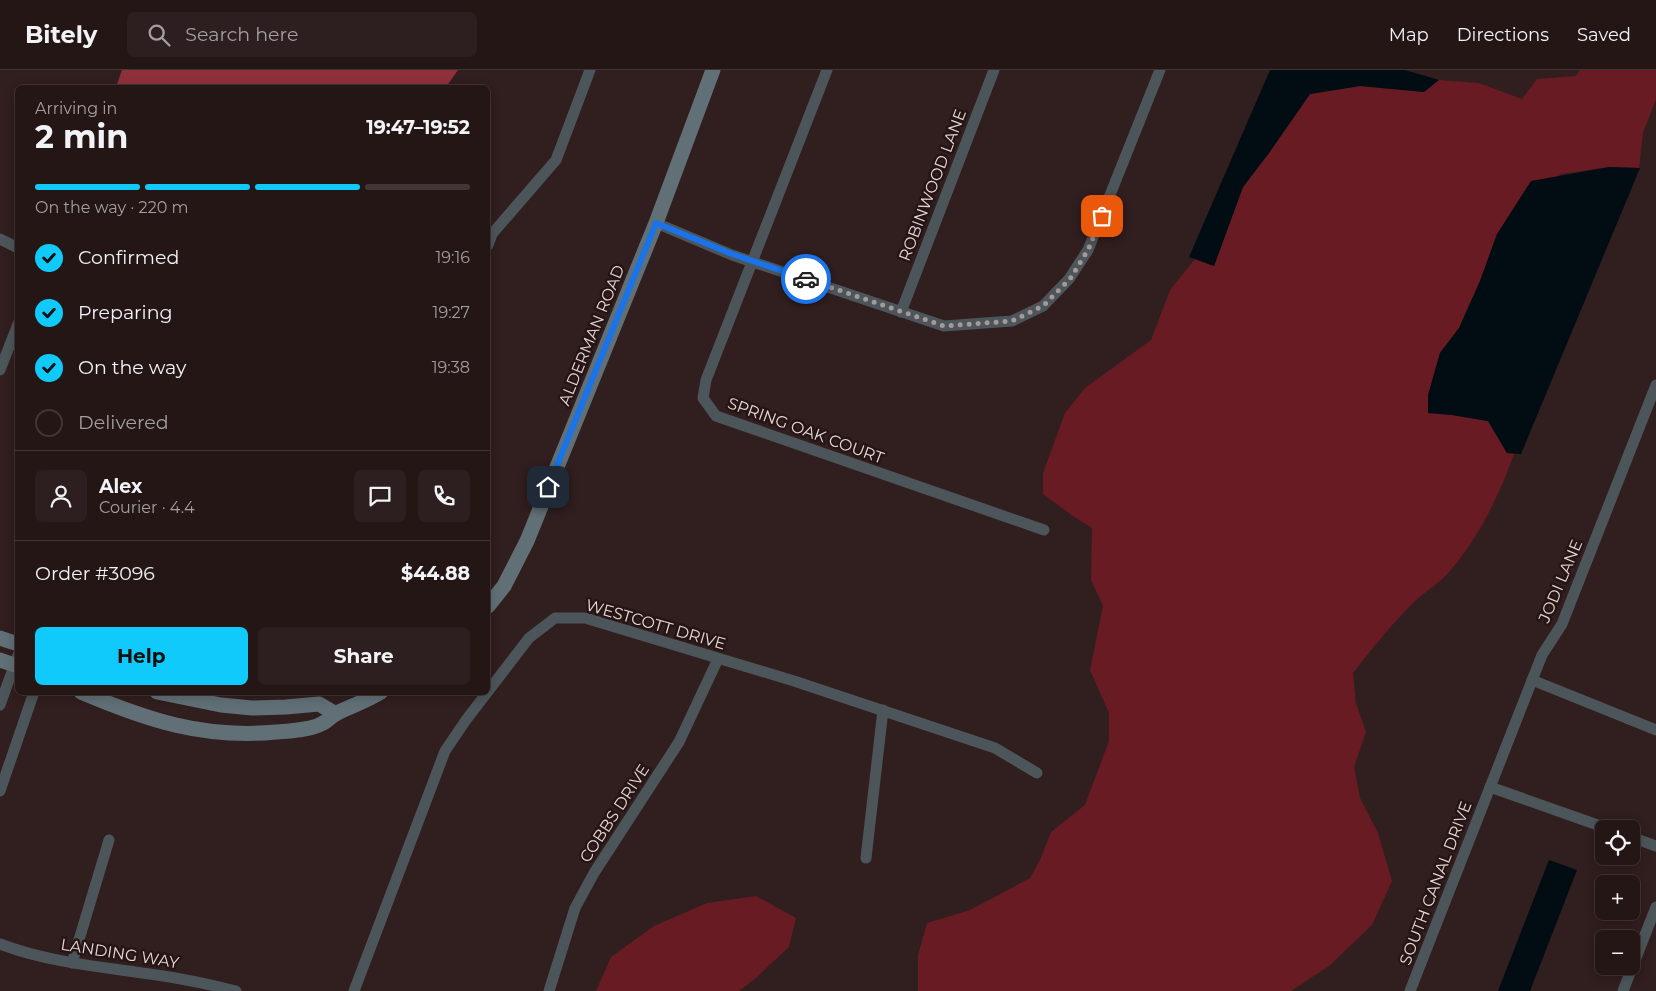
<!DOCTYPE html>
<html lang="en">
<head>
<meta charset="utf-8">
<style>
  :root { --surface:#251616; --page:#2d1f1f; --text:#f1f3f6; --muted:#a39fa1; --line:#423535; --accent:#0fcafa }
  body { margin:0; font-family:Montserrat,sans-serif; background:var(--page); color:var(--text); height:100vh; display:flex; flex-direction:column; font-size:19px; white-space:nowrap }
  * { box-sizing:border-box; margin:0 }
  p { font-size:16px; color:var(--muted) }
  .icon { flex:none; width:28px; height:28px; fill:none; stroke:currentColor; stroke-width:2; stroke-linecap:round; stroke-linejoin:round }
  .map { position:relative; flex:1; overflow:hidden }
  .sheet { position:absolute; left:15px; top:15px; width:475px; height:610px; display:flex; flex-direction:column; background:var(--surface); border-radius:8px; box-shadow:0 2px 12px #0003,0 0 0 1px var(--line) }
  .sheet>* { flex:none }
  .controls { position:absolute; left:1595px; top:750px; display:grid; gap:10px }
  .controls a { display:grid; place-items:center; width:45px; height:45px; border-radius:8px; background:var(--surface); box-shadow:0 2px 12px #0003,0 0 0 1px var(--line); font-size:25px }
  .pin { position:absolute; display:grid; place-items:center; width:42px; height:42px; color:#fff; margin:-21px; border-radius:10px; box-shadow:0 2px 8px #0006 }
  .courier { position:absolute; display:grid; place-items:center; width:50px; height:50px; margin:-25px; border:4px solid #1a73e8; border-radius:50%; background:#fff; color:#222; box-shadow:0 1px 6px #0007 }
  .overview em { font-style:normal; font-weight:700 }
  .overview div { display:flex; flex-direction:column-reverse }
  .overview { display:flex; align-items:center; justify-content:space-between; height:85px; padding:0 20px }
  h1 { font-size:32px; font-weight:700; line-height:38px }
  .bar { display:grid; grid-template-columns:repeat(4,1fr); gap:8px 5px; align-content:center; height:60px; padding:0 20px }
  .bar i { height:6px; border-radius:4px; background:var(--line) }
  .bar .selected { background:var(--accent) }
  .bar p { grid-column:span 4 }
  .line { display:flex; align-items:center; gap:12px; padding:0 20px; border-top:1px solid var(--line) }
  .line div { flex:1 }
  .round { display:grid; place-items:center; flex:none; width:52px; height:52px; border-radius:8px; background:var(--page) }
  ol { padding:0 20px; list-style:none }
  li { display:flex; align-items:center; gap:15px; height:55px }
  li p { margin-inline-start:auto }
  li .icon { padding:5px; border-radius:50%; background:var(--accent); color:#111; stroke-width:4 }
  li:last-child { color:var(--muted) }
  li i { width:28px; height:28px; border:2px solid var(--line); border-radius:50% }
  .cta { display:flex; gap:10px; margin-top:auto; padding:10px 20px }
  .cta a { flex:1; height:58px; border-radius:8px; background:var(--accent); color:#111; font-size:20px; font-weight:700; line-height:58px; text-align:center }
  .cta a+a { background:var(--page); color:var(--text) }
  header { display:flex; align-items:center; gap:30px; box-sizing:border-box; height:70px; padding:0 25px; background:var(--surface); border-bottom:1px solid var(--line) }
  header strong { font-size:24px }
  nav { display:flex; gap:28px; margin-inline-start:auto; font-size:18px }
  .search { width:350px; height:45px; background:var(--page); display:flex; align-items:center; gap:12px; box-sizing:border-box; padding:0 18px; border-radius:8px; color:var(--muted); font-size:19px }
  .map>svg:first-child { display:block }
  .green { fill:#691b24 }
  .forest { fill:#8e313a }
  .water { fill:#010d12 }
  .lines { fill:none; stroke-linecap:round; stroke-linejoin:round }
  .street { stroke:#4c5559; stroke-width:11 }
  .secondary { stroke:#617076; stroke-width:15 }
  .done { stroke:#a79898; stroke-width:5; stroke-dasharray:0 9 }
  .route { stroke:#1a73e8; stroke-width:6 }
  .labels { text-anchor:middle; stroke-width:5; stroke-linejoin:round; paint-order:stroke }
  .street-label { font-size:16px; fill:#e6d9d9; stroke:#271515 }
</style>
</head>
<body>
<header>
<strong>Bitely</strong>
<div class="search"><svg class="icon" aria-label="search" viewBox="0 0 24 24"><circle cx="10" cy="10" r="6"/><path d="M15 15l6 6"/></svg>Search here</div>
<nav><a>Map</a><a>Directions</a><a>Saved</a></nav>
</header>
<div class="map">
<svg width="1656" height="921" viewBox="0 0 1656 921">
  <rect width="100%" height="100%" fill="#311e1e"/>
  <!-- green -->
  <g class="green">
    <path d="M1580,0H1656V29L1643,63L1639,98L1609,97L1561,104L1497,164L1480,211L1459,258L1440,283L1428,325V343L1452,345L1488,351L1507,383L1514,384C1499,426 1479,467 1450,501C1440,513 1424,522 1413,533C1391,555 1372,579 1353,603L1356,633L1366,662L1354,697L1360,728L1378,763L1392,811L1372,855L1329,896L1291,921H918V885L927,853L970,840L1030,808L1040,790L1051,762L1085,735L1109,671V643L1090,600L1103,536L1091,510L1092,458L1073,446L1043,424V403L1065,343L1085,318L1151,270L1170,220L1195,189L1214,196L1243,117L1269,83L1310,24L1360,16L1424,22L1438,10L1479,13L1522,29L1537,9L1576,6Z"/>
    <path d="M756,826L796,848L789,877L756,908L739,921H596L611,887L654,856L707,833Z"/>
  </g>
  <!-- forest -->
  <path class="forest" d="M122,0H458L446,17H116Z"/>
  <!-- water -->
  <g class="water">
    <path d="M1270,0H1405L1439,10L1424,22L1360,16L1310,24L1269,83L1243,117L1214,196L1189,187Z"/>
    <path d="M1609,97L1640,98L1521,384L1507,383L1488,351L1452,345L1428,343V325L1440,283L1459,258L1480,211L1497,164L1531,111Z"/>
    <path d="M1549,790L1577,800L1530,921H1498Z"/>
  </g>
  <g class="lines">
    <!-- street -->
    <g class="street">
      <path d="M827,0L706,310L703,328L716,346L1044,460"/>
      <path d="M656,153L732,185L944,256L1012,251L1043,236L1069,209L1088,180L1160,0"/>
      <path d="M0,169L18,178"/>
      <path d="M488,175L492,164L556,90L590,0"/>
      <path d="M901,242L994,0"/>
      <path d="M0,300L18,254"/>
      <path d="M1532,610L1656,660"/>
      <path d="M0,635L18,585"/>
      <path d="M1490,717L1609,759"/>
      <path d="M0,721L34,622"/>
      <path d="M1631,767L1656,776"/>
      <path d="M866,788L883,640"/>
      <path d="M0,874C47,892 101,897 150,904C179,908 208,914 236,921"/>
      <path d="M72,893L109,770"/>
      <path d="M354,921L445,681L466,650L529,568L555,548H585L794,611L995,678L1037,703"/>
      <path d="M549,921L575,838L594,803L679,672L718,589"/>
      <path d="M1410,921L1542,585L1562,554L1656,315"/>
      <path d="M1623,921L1656,837"/>
    </g>
    <!-- secondary -->
    <g class="secondary">
      <path d="M488,536L504,516L527,471L656,153L713,0"/>
      <path d="M0,568L18,574"/>
      <path d="M0,590L18,596"/>
      <path d="M81,622C147,650 203,669 276,662C289,661 310,660 321,654C327,652 331,646 337,643C351,636 367,631 381,622"/>
      <path d="M157,622L221,635L252,638L286,637L319,634L336,644"/>
    </g>
  </g>
  <g class="lines">
    <!-- done -->
    <path class="done" d="M806,209L944,256L1012,251L1043,236L1070,209L1088,180L1102,146"/>
    <!-- route -->
    <path class="route" d="M548,417L656,153L732,184L806,209"/>
  </g>
  <g class="labels">
    <!-- street labels -->
    <g class="street-label">
      <text transform="translate(932 115) rotate(-69)" y="6">ROBINWOOD LANE</text>
      <text transform="translate(591 265) rotate(-68)" y="6">ALDERMAN ROAD</text>
      <text transform="translate(806 360) rotate(20)" y="6">SPRING OAK COURT</text>
      <text transform="translate(1560 511) rotate(-67)" y="6">JODI LANE</text>
      <text transform="translate(656 554) rotate(16)" y="6">WESTCOTT DRIVE</text>
      <text transform="translate(614 743) rotate(-57)" y="6">COBBS DRIVE</text>
      <text transform="translate(1435 813) rotate(-69)" y="6">SOUTH CANAL DRIVE</text>
      <text transform="translate(120 883) rotate(9)" y="6">LANDING WAY</text>
    </g>
  </g>
</svg>
<div class="controls">
<a><svg class="icon" aria-label="locate" viewBox="0 0 24 24"><circle cx="12" cy="12" r="6"/><path d="M12 2v4M12 18v4M2 12h4M18 12h4"/></svg></a>
<a>+</a>
<a>−</a>
</div>
<div class="pin" style="left:1102px;top:146px;background:#ea580c"><svg class="icon" aria-label="bag" viewBox="0 0 24 24"><path d="M5 8h14l-1 12H6zM9 8a3 3 0 0 1 6 0"/></svg></div>
<div class="pin" style="left:548px;top:417px;background:#1f2937"><svg class="icon" aria-label="home" viewBox="0 0 24 24"><path d="M3 11l9-7 9 7M6 9v11h12V9"/></svg></div>
<div class="courier" style="left:806px;top:209px"><svg class="icon" aria-label="car" viewBox="0 0 24 24"><path d="M5 17H2v-5l4-1 3-4h7l3 4 3 1v5h-3M9 17h6M6 11h13"/><circle cx="7" cy="17" r="2"/><circle cx="17" cy="17" r="2"/></svg></div>
<section class="sheet">
<div class="overview"><div><h1>2 min</h1><p>Arriving in</p></div><em>19:47–19:52</em></div>
<div class="bar"><i class="selected"></i><i class="selected"></i><i class="selected"></i><i></i><p>On the way · 220 m</p></div>
<ol>
<li><svg class="icon" aria-label="check" viewBox="0 0 24 24"><path d="M5 12l5 5 9-10"/></svg>Confirmed<p>19:16</p></li>
<li><svg class="icon" aria-label="check" viewBox="0 0 24 24"><path d="M5 12l5 5 9-10"/></svg>Preparing<p>19:27</p></li>
<li><svg class="icon" aria-label="check" viewBox="0 0 24 24"><path d="M5 12l5 5 9-10"/></svg>On the way<p>19:38</p></li>
<li><i></i>Delivered</li>
</ol>
<div class="line" style="height:90px"><a class="round"><svg class="icon" aria-label="person" viewBox="0 0 24 24"><circle cx="12" cy="8" r="4"/><path d="M4 21q1-7 8-7t8 7"/></svg></a><div><b>Alex</b><p>Courier · 4.4</p></div><a class="round"><svg class="icon" aria-label="chat" viewBox="0 0 24 24"><path d="M4 5h16v11H9l-5 4z"/></svg></a><a class="round"><svg class="icon" aria-label="phone" viewBox="0 0 24 24"><path d="M5 4h4l2 5-3 2q2 4 5 5l2-3 5 2v4C11 20 4 13 5 4z"/></svg></a></div>
<div class="line" style="height:65px"><div>Order #3096</div><b>$44.88</b></div>
<div class="cta"><a>Help</a><a>Share</a></div>
</section>
</div>
</body>
</html>
